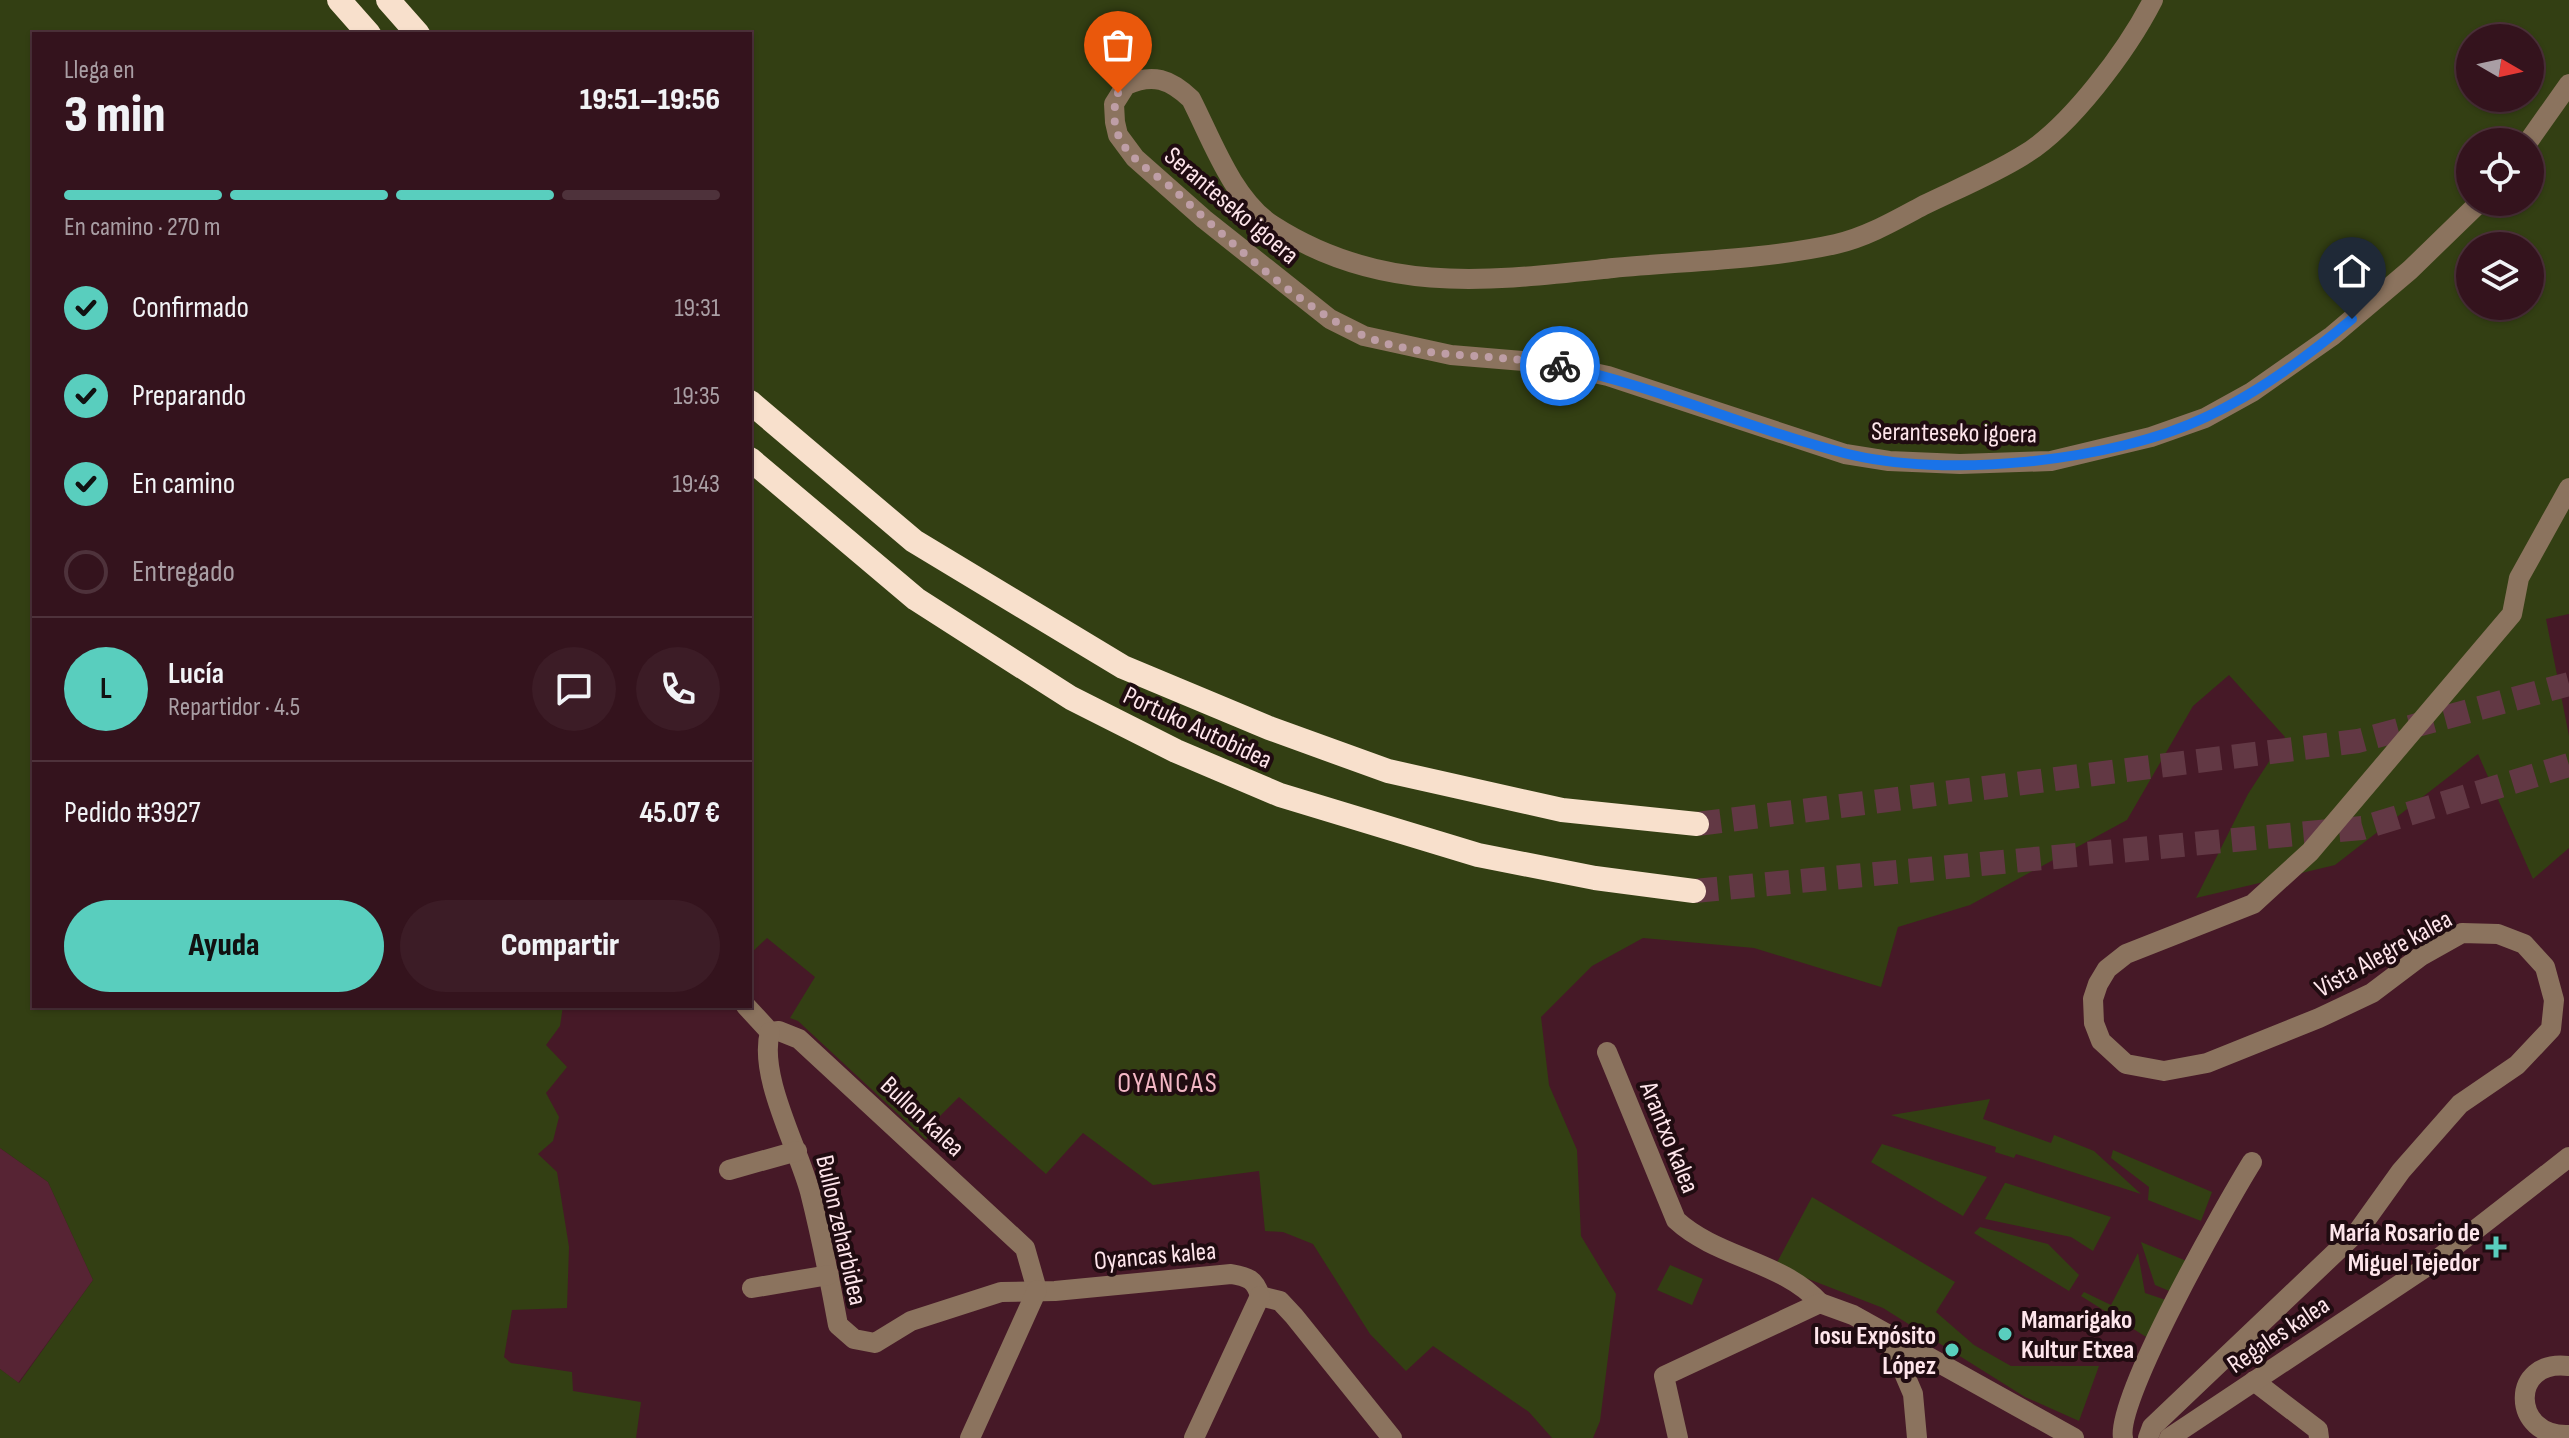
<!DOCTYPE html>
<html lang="es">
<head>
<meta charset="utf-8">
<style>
  :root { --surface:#34131d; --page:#3c1c26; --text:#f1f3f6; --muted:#a99ea4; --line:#4e323b; --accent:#59cebe }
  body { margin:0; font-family:"Sofia Sans Condensed",sans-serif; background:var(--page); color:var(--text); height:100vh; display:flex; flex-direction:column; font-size:30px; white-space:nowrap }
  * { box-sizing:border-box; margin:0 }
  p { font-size:26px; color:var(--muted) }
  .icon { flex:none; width:44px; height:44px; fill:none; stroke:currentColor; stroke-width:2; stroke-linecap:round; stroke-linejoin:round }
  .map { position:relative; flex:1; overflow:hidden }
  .sheet { position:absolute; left:32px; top:32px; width:720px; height:976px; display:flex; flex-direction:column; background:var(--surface); border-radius:0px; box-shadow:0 2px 6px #0004,0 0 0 2px var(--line) }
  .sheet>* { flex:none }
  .needle { width:52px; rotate:99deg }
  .controls { position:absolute; left:2456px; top:24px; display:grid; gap:16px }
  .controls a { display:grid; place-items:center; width:88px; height:88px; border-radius:50%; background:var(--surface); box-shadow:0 2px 6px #0004,0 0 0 2px var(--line); font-size:40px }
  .pin { position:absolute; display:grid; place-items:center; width:68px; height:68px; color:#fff; margin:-82px -34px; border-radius:50% 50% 50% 0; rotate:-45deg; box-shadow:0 0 8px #0007 }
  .pin .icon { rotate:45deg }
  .courier { position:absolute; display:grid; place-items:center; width:80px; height:80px; margin:-40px; border:6px solid #1a73e8; border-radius:50%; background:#fff; color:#222; box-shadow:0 2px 10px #0007 }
  .headline em { font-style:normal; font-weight:800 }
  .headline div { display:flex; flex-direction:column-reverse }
  .headline { display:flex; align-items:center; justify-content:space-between; height:136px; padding:0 32px }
  h1 { font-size:52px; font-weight:800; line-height:60px }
  .bar { display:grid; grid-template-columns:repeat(4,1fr); gap:12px 8px; align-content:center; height:96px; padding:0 32px }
  .bar i { height:10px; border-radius:6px; background:var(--line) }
  .bar .active { background:var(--accent) }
  .bar p { grid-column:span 4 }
  .line { display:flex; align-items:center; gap:20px; padding:0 32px; border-top:2px solid var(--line) }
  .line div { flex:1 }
  .round { display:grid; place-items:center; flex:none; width:84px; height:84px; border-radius:42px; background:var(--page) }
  ol { padding:0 32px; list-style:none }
  li { display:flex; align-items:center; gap:24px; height:88px }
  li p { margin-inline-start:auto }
  li .icon { padding:8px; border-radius:50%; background:var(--accent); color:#111; stroke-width:4 }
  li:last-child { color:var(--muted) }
  li i { width:44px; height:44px; border:4px solid var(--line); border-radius:50% }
  .cta { display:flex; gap:16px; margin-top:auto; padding:16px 32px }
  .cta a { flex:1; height:92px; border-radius:48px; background:var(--accent); color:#111; font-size:32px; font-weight:800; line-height:92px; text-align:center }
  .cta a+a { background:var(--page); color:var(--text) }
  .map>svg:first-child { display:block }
  .built { fill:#572434 }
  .green { fill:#333f13; fill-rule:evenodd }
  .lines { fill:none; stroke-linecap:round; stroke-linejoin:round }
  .highway-tunnel { stroke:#623844; stroke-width:24; stroke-dasharray:24 12; stroke-linecap:butt }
  .minor { stroke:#8b735e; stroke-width:20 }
  .highway { stroke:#f8e0cc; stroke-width:24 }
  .done { stroke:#be9ea6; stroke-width:8; stroke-dasharray:0 14.4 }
  .route { stroke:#1a73e8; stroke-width:10 }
  .poi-dot { fill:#59cebe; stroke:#200c11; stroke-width:3 }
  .labels { text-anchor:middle; stroke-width:8; stroke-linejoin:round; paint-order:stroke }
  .street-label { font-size:26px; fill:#fee5eb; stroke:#200c11 }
  .poi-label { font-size:26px; font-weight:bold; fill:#fee5eb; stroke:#200c11; text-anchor:end }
  .neighbourhood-label { font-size:28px; letter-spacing:2px; fill:#f3b7c5; stroke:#200c11 }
</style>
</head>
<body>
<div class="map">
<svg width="2569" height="1438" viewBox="0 0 2569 1438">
  <rect width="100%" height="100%" fill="#461927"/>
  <!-- built -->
  <path class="built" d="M0,1148L48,1182L93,1280L18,1383L0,1369Z"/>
  <!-- green -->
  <g class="green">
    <path d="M0,0H2569V614L2546,619L2569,736V848L2533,879L2478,754L2335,865L2196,898L2248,794L2285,737L2229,675L2193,706L2127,820L1970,905L1898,927L1881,987L1754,948L1643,938L1592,966L1541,1017L1549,1085L1577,1150L1581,1236L1616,1294L1600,1421L1593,1438H1552L1529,1412L1433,1346L1406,1371L1370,1334L1313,1244L1283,1232L1265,1231L1259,1171L1153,1185L1083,1133L1046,1174L959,1097L938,1118L926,1140L798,1021L790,1018L815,977L767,938L750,954V34H34V1006H563L560,1026L546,1045L567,1067L546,1093L559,1117L553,1141L538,1154L557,1172L569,1247L567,1308L512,1310L504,1357L511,1363L572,1372L573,1391L641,1402L636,1438H0V1369L19,1383L93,1280L48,1182L0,1148ZM2470,38H2530V98H2470ZM2470,142H2530V202H2470ZM2470,246H2530V306H2470Z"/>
    <path d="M1990,1099L1983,1119L2051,1143L2054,1135L2094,1151L2141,1194L2016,1154L2014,1158L1995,1152L1996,1147L1891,1115Z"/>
    <path d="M1882,1144L1987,1177L1963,1216L1871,1162Z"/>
    <path d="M2113,1150L2212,1192L2201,1221L2148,1200L2149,1187L2111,1158Z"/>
    <path d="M2005,1183H2006L2111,1217L2093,1251L2071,1237L1985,1219Z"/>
    <path d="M1812,1197L1955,1282L1936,1312L1974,1345L2011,1366H2099L2079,1421L2025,1397L1883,1308L1775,1266Z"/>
    <path d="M1980,1227L2048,1244L2079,1275L2069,1291L1974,1233Z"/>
    <path d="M2141,1242L2189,1262L2174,1293L2155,1285Z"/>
    <path d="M2138,1253L2145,1293L2169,1301L2151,1340L2081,1296L2084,1292L2111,1305Z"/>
    <path d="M1670,1265L1703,1279L1692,1305L1657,1290Z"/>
  </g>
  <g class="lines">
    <!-- highway-tunnel -->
    <g class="highway-tunnel">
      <path d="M1697,824L2358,741L2569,684"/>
      <path d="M1694,891L2362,828L2569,765"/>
    </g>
    <!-- minor -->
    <g class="minor">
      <path d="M2153,0C2128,49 2070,128 2022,156C1991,175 1957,189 1924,205C1896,220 1867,237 1836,244C1763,260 1686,261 1613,268C1490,281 1382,296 1272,225C1232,198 1212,140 1191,99C1170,79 1153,73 1126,85L1114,104L1115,122L1118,135L1135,158L1204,219L1330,319L1364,336L1451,355L1548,363L1608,376L1845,454L1889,461L1960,464L2051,461L2151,437L2205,418L2252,392L2332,336L2410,270L2480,202"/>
      <path d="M2528,142L2569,84"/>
      <path d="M746,1006L770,1032L779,1031L799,1039L1025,1248L1037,1290"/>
      <path d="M770,1032C758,1076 798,1147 810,1192C821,1236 830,1281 838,1325L854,1339L875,1343L911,1321L1001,1292L1055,1291L1231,1274C1248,1277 1255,1279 1260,1296"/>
      <path d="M1607,1052L1676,1220C1717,1258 1782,1261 1820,1303"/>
      <path d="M729,1170L797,1151"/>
      <path d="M752,1288L829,1275"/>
      <path d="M1260,1296L1280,1301L1294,1316L1392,1438"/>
      <path d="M1889,1338L1913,1394L1917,1438"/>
      <path d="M2569,1366C2509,1358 2511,1438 2569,1435"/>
      <path d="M2254,1381L2318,1430L2319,1438"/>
      <path d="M970,1438L1037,1290"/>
      <path d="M1194,1438L1260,1296"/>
      <path d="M1678,1438L1664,1376L1820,1303L1853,1315L2074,1438"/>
      <path d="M2123,1438C2115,1399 2226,1204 2252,1162"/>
      <path d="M2148,1438L2152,1427L2358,1231L2401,1171L2460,1104L2517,1065L2551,1029L2554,1000L2545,967L2524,944L2498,934L2462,933L2421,956L2372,993L2319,1018L2207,1063L2164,1071L2126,1064L2101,1041L2094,1023L2093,999L2098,984L2107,969L2126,954L2253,904L2310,852L2512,614L2519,578L2569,488"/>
      <path d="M2169,1438L2438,1259L2569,1157"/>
    </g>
    <!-- highway -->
    <g class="highway">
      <path d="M339,0L369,34"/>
      <path d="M388,0L418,34"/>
      <path d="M750,402L914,541L1123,667L1269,728L1388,771L1562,810L1697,824"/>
      <path d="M750,459L916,599L1071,698L1176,751L1280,795L1478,855L1595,878L1694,891"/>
    </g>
  </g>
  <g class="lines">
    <!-- done -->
    <path class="done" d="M1118,93C1112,111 1113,130 1124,146C1137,164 1158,176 1174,190C1223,235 1302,310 1362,335C1421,361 1499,352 1560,366"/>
    <!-- route -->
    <path class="route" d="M1560,366C1657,386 1748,429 1844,453C1944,479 2113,462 2206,417C2258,393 2308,356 2352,319"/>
  </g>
  <!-- markers -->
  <g class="poi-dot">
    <path d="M2492 1235h8v8h8v8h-8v8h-8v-8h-8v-8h8z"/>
    <circle cx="2005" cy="1334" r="8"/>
    <circle cx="1952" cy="1350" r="8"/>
  </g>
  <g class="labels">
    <!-- street labels -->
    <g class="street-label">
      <text transform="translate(1232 205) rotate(40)" y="9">Seranteseko igoera</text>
      <text transform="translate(1954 432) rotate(1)" y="9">Seranteseko igoera</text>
      <text transform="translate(1198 727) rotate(25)" y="9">Portuko Autobidea</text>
      <text transform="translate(2383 953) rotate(-29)" y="9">Vista Alegre kalea</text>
      <text transform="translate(923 1116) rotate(43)" y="9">Bullon kalea</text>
      <text transform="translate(1670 1137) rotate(68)" y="9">Arantxo kalea</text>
      <text transform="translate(842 1230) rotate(77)" y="9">Bullon zeharbidea</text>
      <text transform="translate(1155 1255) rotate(-5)" y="9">Oyancas kalea</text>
      <text transform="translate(2278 1334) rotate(-34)" y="9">Regales kalea</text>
    </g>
    <!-- poi labels -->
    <g class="poi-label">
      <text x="2480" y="1241">María Rosario de<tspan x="2480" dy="30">Miguel Tejedor</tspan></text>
      <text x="2021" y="1328" text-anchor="start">Mamarigako<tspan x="2021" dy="30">Kultur Etxea</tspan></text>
      <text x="1936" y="1344">Iosu Expósito<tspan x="1936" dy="30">López</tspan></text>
    </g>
    <!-- neighbourhood labels -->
    <g class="neighbourhood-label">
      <text x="1168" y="1092">OYANCAS</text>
    </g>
  </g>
</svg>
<div class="controls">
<a><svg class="needle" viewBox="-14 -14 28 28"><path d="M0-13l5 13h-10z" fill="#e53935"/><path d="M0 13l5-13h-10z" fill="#a99ea4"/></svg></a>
<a><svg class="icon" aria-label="locate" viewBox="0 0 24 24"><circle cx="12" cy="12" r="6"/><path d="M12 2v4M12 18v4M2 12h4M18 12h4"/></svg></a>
<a><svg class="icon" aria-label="layers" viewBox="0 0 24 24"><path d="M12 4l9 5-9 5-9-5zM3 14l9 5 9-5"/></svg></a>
</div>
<div class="pin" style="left:1118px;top:93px;background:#ea580c"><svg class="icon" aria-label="bag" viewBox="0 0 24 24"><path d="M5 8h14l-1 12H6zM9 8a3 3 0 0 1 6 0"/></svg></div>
<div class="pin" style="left:2352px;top:319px;background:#1f2937"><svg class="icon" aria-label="home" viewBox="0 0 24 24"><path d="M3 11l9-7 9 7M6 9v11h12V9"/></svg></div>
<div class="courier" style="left:1560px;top:366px"><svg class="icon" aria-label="bike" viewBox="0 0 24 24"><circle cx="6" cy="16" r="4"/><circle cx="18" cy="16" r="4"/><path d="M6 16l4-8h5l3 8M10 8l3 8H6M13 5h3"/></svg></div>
<section class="sheet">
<div class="headline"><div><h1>3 min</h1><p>Llega en</p></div><em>19:51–19:56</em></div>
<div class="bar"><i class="active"></i><i class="active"></i><i class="active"></i><i></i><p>En camino · 270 m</p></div>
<ol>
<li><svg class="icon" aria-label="check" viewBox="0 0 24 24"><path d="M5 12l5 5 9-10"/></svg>Confirmado<p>19:31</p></li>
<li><svg class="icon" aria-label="check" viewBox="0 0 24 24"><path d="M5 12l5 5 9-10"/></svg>Preparando<p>19:35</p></li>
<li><svg class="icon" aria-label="check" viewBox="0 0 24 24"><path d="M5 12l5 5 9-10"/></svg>En camino<p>19:43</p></li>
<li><i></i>Entregado</li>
</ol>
<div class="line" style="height:144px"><b class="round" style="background:var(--accent);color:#111">L</b><div><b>Lucía</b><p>Repartidor · 4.5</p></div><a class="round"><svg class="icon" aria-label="chat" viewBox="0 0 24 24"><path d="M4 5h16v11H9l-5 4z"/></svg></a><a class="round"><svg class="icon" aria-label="phone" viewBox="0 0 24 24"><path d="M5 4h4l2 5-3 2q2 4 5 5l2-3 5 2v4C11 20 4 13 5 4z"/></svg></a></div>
<div class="line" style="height:104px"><div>Pedido #3927</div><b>45.07 €</b></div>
<div class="cta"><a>Ayuda</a><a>Compartir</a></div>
</section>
</div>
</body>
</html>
